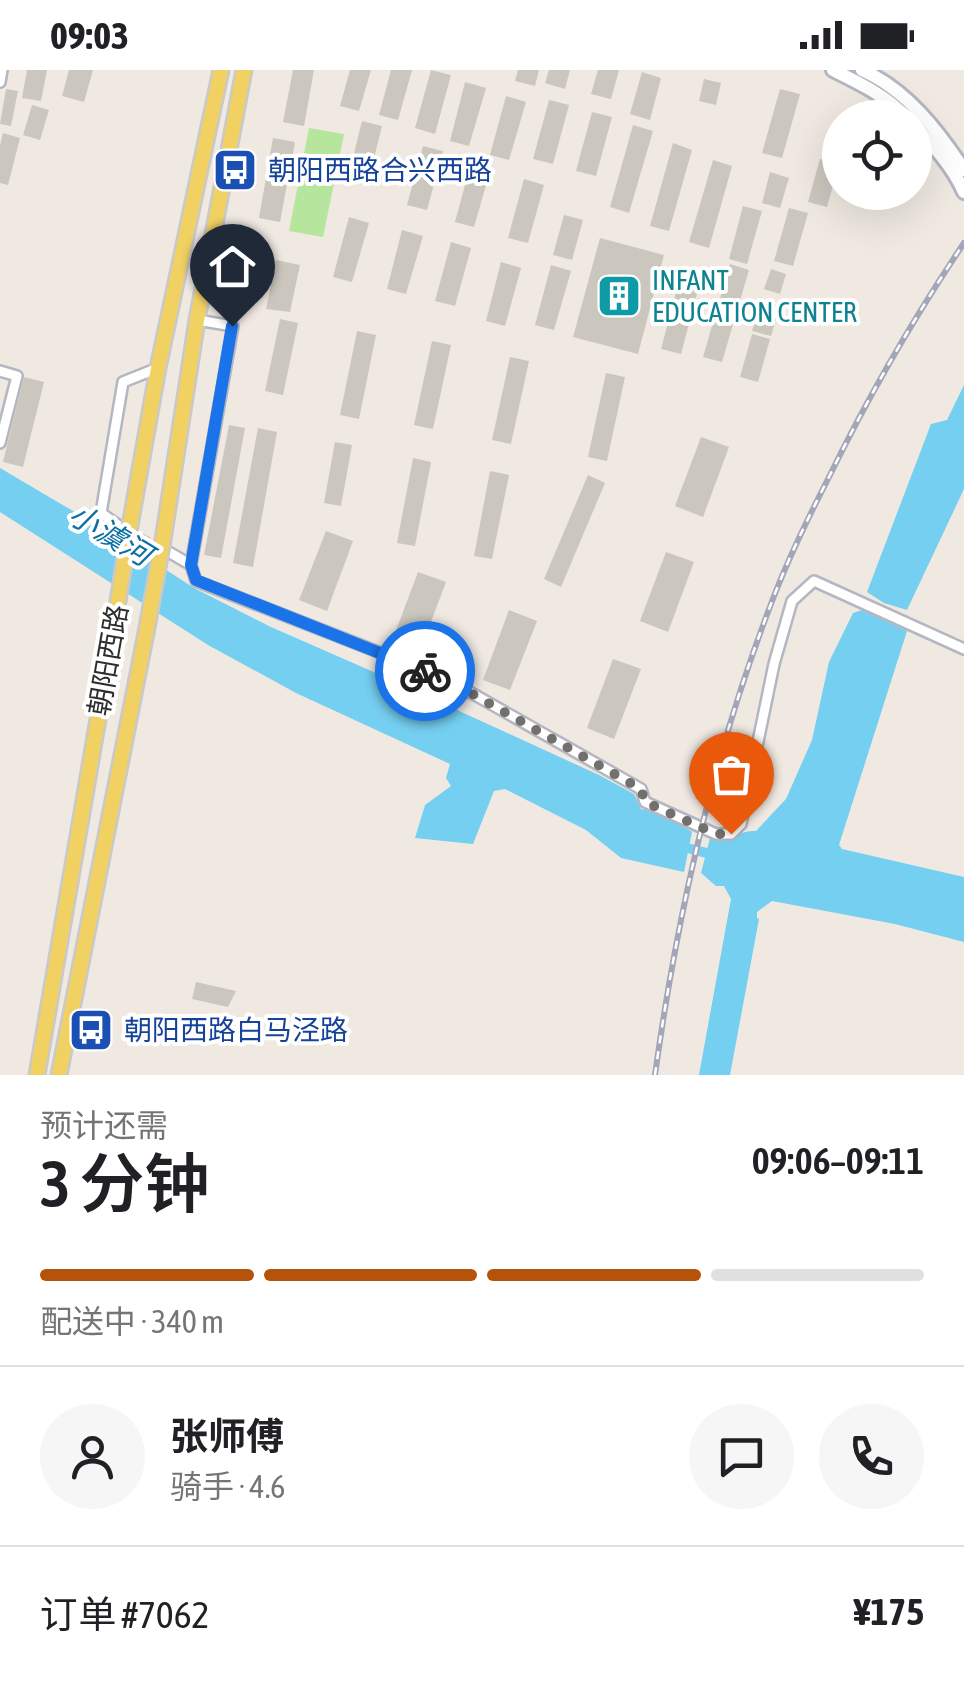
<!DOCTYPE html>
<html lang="zh">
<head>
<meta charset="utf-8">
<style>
  :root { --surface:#fff; --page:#f6f6f6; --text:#202124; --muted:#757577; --line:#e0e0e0; --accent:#b45309 }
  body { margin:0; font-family:"Asap Condensed","Noto Sans SC",sans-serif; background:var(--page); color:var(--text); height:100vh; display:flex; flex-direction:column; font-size:38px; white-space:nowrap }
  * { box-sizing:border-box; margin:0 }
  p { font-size:32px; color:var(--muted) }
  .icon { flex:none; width:55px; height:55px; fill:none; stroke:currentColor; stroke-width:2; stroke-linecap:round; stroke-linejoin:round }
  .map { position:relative; height:1005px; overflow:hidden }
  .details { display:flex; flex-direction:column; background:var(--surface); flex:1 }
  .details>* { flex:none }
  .controls { position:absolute; left:822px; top:30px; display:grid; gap:20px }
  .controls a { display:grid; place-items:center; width:110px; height:110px; border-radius:50%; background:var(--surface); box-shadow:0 10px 40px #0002; font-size:50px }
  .pin { position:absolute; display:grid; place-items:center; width:85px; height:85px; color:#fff; margin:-102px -42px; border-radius:50% 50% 50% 0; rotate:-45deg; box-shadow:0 0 10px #0007 }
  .pin .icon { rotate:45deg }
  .courier { position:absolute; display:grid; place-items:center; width:100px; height:100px; margin:-50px; border:8px solid #1a73e8; border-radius:50%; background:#fff; color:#222; box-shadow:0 2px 12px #0007 }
  .headline em { font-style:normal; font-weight:600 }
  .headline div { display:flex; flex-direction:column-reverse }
  .headline { display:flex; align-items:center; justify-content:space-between; height:170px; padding:0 40px }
  h1 { font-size:65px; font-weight:600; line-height:75px }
  .bar { display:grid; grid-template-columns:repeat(4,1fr); gap:15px 10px; align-content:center; height:120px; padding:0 40px }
  .bar i { height:12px; border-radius:8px; background:var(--line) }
  .bar .selected { background:var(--accent) }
  .bar p { grid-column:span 4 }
  .line { display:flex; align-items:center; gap:25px; padding:0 40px; border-top:2px solid var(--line) }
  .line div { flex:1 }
  .round { display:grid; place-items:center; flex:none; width:105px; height:105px; border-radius:52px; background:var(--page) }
  .status { display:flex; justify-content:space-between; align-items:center; height:70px; padding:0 50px; background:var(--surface); direction:ltr }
  .status svg { height:28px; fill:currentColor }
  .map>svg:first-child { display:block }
  .green { fill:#b6e59e }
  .water { fill:#75cff0 }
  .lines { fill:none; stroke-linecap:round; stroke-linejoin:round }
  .canal { stroke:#75cff0; stroke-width:10 }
  .building { fill:#cbc7bf }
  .minor-tunnel { stroke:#c8c4bd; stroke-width:9; stroke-dasharray:9 4.5; stroke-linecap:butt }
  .minor-casing { stroke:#b4b7c1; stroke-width:14 }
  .secondary-casing { stroke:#b4b7c1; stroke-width:18 }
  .primary-casing { stroke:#c9c9c9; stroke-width:19 }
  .minor { stroke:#fff; stroke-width:9 }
  .secondary { stroke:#fff; stroke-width:12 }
  .primary { stroke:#f2d163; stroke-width:14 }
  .rail-casing { stroke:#a3a6b8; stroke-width:6 }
  .rail { stroke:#fff; stroke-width:2.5; stroke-dasharray:8; stroke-linecap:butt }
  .primary-bridge-casing { stroke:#c9c9c9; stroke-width:19; stroke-linecap:butt }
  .primary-bridge { stroke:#f2d163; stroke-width:14 }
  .done { stroke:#726f6d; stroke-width:10; stroke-dasharray:0 18 }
  .route { stroke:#1a73e8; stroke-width:12 }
  .labels { text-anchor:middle; stroke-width:8; stroke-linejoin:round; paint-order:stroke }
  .transit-label { font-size:28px; fill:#164399; stroke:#fff; text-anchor:start }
  .culture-label { font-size:28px; fill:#0d838f; stroke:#fff; text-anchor:start }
  .street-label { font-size:28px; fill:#2e2e2e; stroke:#fff }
  .water-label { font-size:30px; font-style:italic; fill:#0d6fa3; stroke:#fff }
</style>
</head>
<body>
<div class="status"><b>09:03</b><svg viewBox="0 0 49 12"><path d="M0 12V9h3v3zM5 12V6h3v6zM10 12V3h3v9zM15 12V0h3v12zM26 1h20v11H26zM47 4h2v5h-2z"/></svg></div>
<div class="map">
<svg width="964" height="1005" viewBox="0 0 964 1005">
  <rect width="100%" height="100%" fill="#efe9e1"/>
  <!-- green -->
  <path class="green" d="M309,58L344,64L323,167L289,161Z"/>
  <!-- water -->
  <g class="water">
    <path d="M964,315V419L907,540L884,533L867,522L931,354L947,350Z"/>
    <path d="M0,398L100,457L194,518L271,557L385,607L599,705L634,724L641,739L665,744L692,762L684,802L621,788L586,760L505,719L494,721L473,774L415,768L425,735L451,716L446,708L450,694L296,623L208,575L0,442Z"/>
    <path d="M862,540L907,561L839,775L842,779L964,807V872L895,854L772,831L757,842V848L759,849L730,1005H699L731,829L724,816H716L701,803L710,768C735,773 733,761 756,761L786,729L812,670L829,592L853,543Z"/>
  </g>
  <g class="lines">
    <!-- canal -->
    <path class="canal" d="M676,775L718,786"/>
  </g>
  <!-- building -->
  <g class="building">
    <path d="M27,0H47L41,31L22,28Z"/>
    <path d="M69,0H93L84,32L62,26Z"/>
    <path d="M293,0H314L304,56L283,52Z"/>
    <path d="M350,0H371L359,41L340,36Z"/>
    <path d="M391,0H412L398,50L379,45Z"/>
    <path d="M431,0L451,5L435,64L415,58Z"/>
    <path d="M518,0H539L535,16L515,11Z"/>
    <path d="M549,0H570L565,19L545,13Z"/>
    <path d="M598,0H619L611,29L591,24Z"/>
    <path d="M642,2L661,8L650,50L630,44Z"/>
    <path d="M704,9L721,13L716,35L699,31Z"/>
    <path d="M465,12L486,18L469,76L450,71Z"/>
    <path d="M6,19L18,21L11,56L0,54Z"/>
    <path d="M780,19L800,24L782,88L762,83Z"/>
    <path d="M506,26L526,32L509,90L490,85Z"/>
    <path d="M549,30L569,35L553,94L533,89Z"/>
    <path d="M32,35L49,40L40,70L23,65Z"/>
    <path d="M592,42L612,47L596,106L576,101Z"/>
    <path d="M362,51L382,56L368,112L348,107Z"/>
    <path d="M633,55L653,61L629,143L610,137Z"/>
    <path d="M3,63L20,68L8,115L0,113V75Z"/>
    <path d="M273,68L295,72L280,152L259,148Z"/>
    <path d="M673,73L692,80L669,161L650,156Z"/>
    <path d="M423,76L443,81L427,140L407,135Z"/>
    <path d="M820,89L839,94L827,137L808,132Z"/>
    <path d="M713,90L732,96L709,178L689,172Z"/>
    <path d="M471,93L491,98L474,157L455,152Z"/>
    <path d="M770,102L789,108L780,138L762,133Z"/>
    <path d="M524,109L544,115L528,173L508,168Z"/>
    <path d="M743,136L762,141L747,194L729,189Z"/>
    <path d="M789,138L808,143L793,196L774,191Z"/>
    <path d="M564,145L583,150L572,190L553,185Z"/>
    <path d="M349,147L369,153L352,212L333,207Z"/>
    <path d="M402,160L423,166L406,224L387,219Z"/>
    <path d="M600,168L664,185L638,284L573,267Z"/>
    <path d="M451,172L471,178L455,236L435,231Z"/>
    <path d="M276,190L300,195L290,242L266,239Z"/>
    <path d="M501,192L521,198L505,256L486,251Z"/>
    <path d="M730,194L749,200L722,292L703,287Z"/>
    <path d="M551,195L571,201L554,260L535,255Z"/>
    <path d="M771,199L786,204L780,224L764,219Z"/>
    <path d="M678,215L698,220L681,284L661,279Z"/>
    <path d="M762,231L780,236L771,266L752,261Z"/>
    <path d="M280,249L298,253L283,325L265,321Z"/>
    <path d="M357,261L376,265L359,349L340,345Z"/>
    <path d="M752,264L770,269L758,312L740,307Z"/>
    <path d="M432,271L451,275L433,359L414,355Z"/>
    <path d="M510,287L529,291L511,374L492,370Z"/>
    <path d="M606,303L625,307L607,391L588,387Z"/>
    <path d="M24,307L44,312L23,397L3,392Z"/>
    <path d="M229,355L245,358L221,488L204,485Z"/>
    <path d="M258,358L277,362L253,497L233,493Z"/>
    <path d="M701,367L729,377L703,447L675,436Z"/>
    <path d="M335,372L352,375L341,436L324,433Z"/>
    <path d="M413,388L431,392L415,476L397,473Z"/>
    <path d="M490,401L509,405L492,489L474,486Z"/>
    <path d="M588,405L605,413L561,517L544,509Z"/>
    <path d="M326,461L353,471L327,541L299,530Z"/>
    <path d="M666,482L694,492L668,562L640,551Z"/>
    <path d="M418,502L446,512L420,581L392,571Z"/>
    <path d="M509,540L537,551L510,620L483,610Z"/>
    <path d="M613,589L641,599L614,669L587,658Z"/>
    <path d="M196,912L236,921L228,937L192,929Z"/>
  </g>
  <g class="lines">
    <!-- minor-tunnel -->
    <path class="minor-tunnel" d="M129,461L164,480"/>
    <defs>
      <g id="minor">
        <path d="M0,12L2,0"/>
        <path d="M197,250L233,256L191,495L196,511L445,608L641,719L645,732L716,764H731L741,754L774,594L792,531L814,511L964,579"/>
        <path d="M0,301L17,306L0,373"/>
        <path d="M122,458L101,443L123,312L158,298"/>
        <path d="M167,481L191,495"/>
      </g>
      <g id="secondary">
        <path d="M833,0C859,13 887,26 907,48"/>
        <path d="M862,0C907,20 938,61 964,100"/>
        <path d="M915,56C933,75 953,97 964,122"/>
      </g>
      <g id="primary">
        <path d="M131,450L158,298L221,0"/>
        <path d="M163,470L197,250L244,0"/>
        <path d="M37,1005L115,550"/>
        <path d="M59,1005L146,563"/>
      </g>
    </defs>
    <!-- minor casing -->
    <use href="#minor" class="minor-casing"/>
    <!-- secondary casing -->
    <use href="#secondary" class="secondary-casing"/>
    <!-- primary casing -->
    <use href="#primary" class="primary-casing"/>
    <!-- minor -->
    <use href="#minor" class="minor"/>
    <!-- secondary -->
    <use href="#secondary" class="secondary"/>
    <!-- primary -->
    <use href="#primary" class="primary"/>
    <defs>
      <path id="rail" d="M655,1005C677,845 713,685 771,534C787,491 807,450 828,409C868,327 913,249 964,173"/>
    </defs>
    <!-- rail casing -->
    <use href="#rail" class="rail-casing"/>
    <!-- rail -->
    <use href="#rail" class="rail"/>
    <defs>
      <g id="primary-bridge">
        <path d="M115,550L131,450"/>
        <path d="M146,563L163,470"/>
      </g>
    </defs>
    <!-- primary-bridge casing -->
    <use href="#primary-bridge" class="primary-bridge-casing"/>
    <!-- primary-bridge -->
    <use href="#primary-bridge" class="primary-bridge"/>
  </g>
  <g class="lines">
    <!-- done -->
    <path class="done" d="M425,601L444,608L641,719L645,732L716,764H731"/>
    <!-- route -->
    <path class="route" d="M232,256L191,495L196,510L425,601"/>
  </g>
  <!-- icons -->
  <defs>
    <symbol id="bus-square" viewBox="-11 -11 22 22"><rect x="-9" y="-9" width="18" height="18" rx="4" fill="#1a4fb4" stroke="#fff"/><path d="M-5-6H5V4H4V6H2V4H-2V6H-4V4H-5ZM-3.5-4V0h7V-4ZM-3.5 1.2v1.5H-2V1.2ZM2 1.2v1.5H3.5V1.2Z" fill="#fff"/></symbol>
    <symbol id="building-square" viewBox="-11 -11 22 22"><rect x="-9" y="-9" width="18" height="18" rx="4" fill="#0f9aa8" stroke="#fff"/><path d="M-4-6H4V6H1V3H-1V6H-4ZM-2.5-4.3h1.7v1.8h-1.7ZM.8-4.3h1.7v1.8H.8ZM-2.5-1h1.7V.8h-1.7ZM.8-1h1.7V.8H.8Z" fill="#fff"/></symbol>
  </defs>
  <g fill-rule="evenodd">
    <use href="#bus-square" x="210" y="75" width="50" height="50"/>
    <use href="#building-square" x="594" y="201" width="50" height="50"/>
    <use href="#bus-square" x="66" y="935" width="50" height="50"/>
  </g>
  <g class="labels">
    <!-- transit labels -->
    <g class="transit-label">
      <text x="268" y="110">朝阳西路合兴西路</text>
      <text x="124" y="970">朝阳西路白马泾路</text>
    </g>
    <!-- culture labels -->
    <g class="culture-label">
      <text x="652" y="220">INFANT<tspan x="652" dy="32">EDUCATION CENTER</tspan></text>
    </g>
    <!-- street labels -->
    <g class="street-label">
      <text transform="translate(108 590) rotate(-80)" y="10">朝阳西路</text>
    </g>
    <!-- water labels -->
    <g class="water-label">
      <text transform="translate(110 465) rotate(31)" y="10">小澞河</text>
    </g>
  </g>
</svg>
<div class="controls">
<a><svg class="icon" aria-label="locate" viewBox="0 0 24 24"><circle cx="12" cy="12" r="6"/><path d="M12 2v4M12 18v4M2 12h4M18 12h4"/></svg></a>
</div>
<div class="pin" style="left:731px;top:764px;background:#ea580c"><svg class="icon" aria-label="bag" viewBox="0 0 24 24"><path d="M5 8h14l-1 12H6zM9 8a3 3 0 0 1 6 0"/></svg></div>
<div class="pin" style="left:232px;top:256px;background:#1f2937"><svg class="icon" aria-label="home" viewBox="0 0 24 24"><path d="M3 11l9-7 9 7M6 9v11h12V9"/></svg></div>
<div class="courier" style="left:425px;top:601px"><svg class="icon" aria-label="bike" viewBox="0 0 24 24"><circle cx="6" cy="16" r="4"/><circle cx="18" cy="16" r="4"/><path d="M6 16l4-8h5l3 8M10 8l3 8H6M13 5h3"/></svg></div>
</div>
<section class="details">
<div class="headline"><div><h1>3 分钟</h1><p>预计还需</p></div><em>09:06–09:11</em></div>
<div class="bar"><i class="selected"></i><i class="selected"></i><i class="selected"></i><i></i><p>配送中 · 340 m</p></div>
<div class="line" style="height:180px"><a class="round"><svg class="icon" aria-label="person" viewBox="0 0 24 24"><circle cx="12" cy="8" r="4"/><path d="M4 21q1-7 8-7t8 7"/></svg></a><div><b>张师傅</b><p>骑手 · 4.6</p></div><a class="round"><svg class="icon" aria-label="chat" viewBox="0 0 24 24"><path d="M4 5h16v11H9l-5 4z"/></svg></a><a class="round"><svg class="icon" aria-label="phone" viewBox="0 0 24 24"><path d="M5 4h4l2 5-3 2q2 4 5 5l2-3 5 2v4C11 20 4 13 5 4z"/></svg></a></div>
<div class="line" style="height:130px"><div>订单 #7062</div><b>¥175</b></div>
</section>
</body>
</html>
